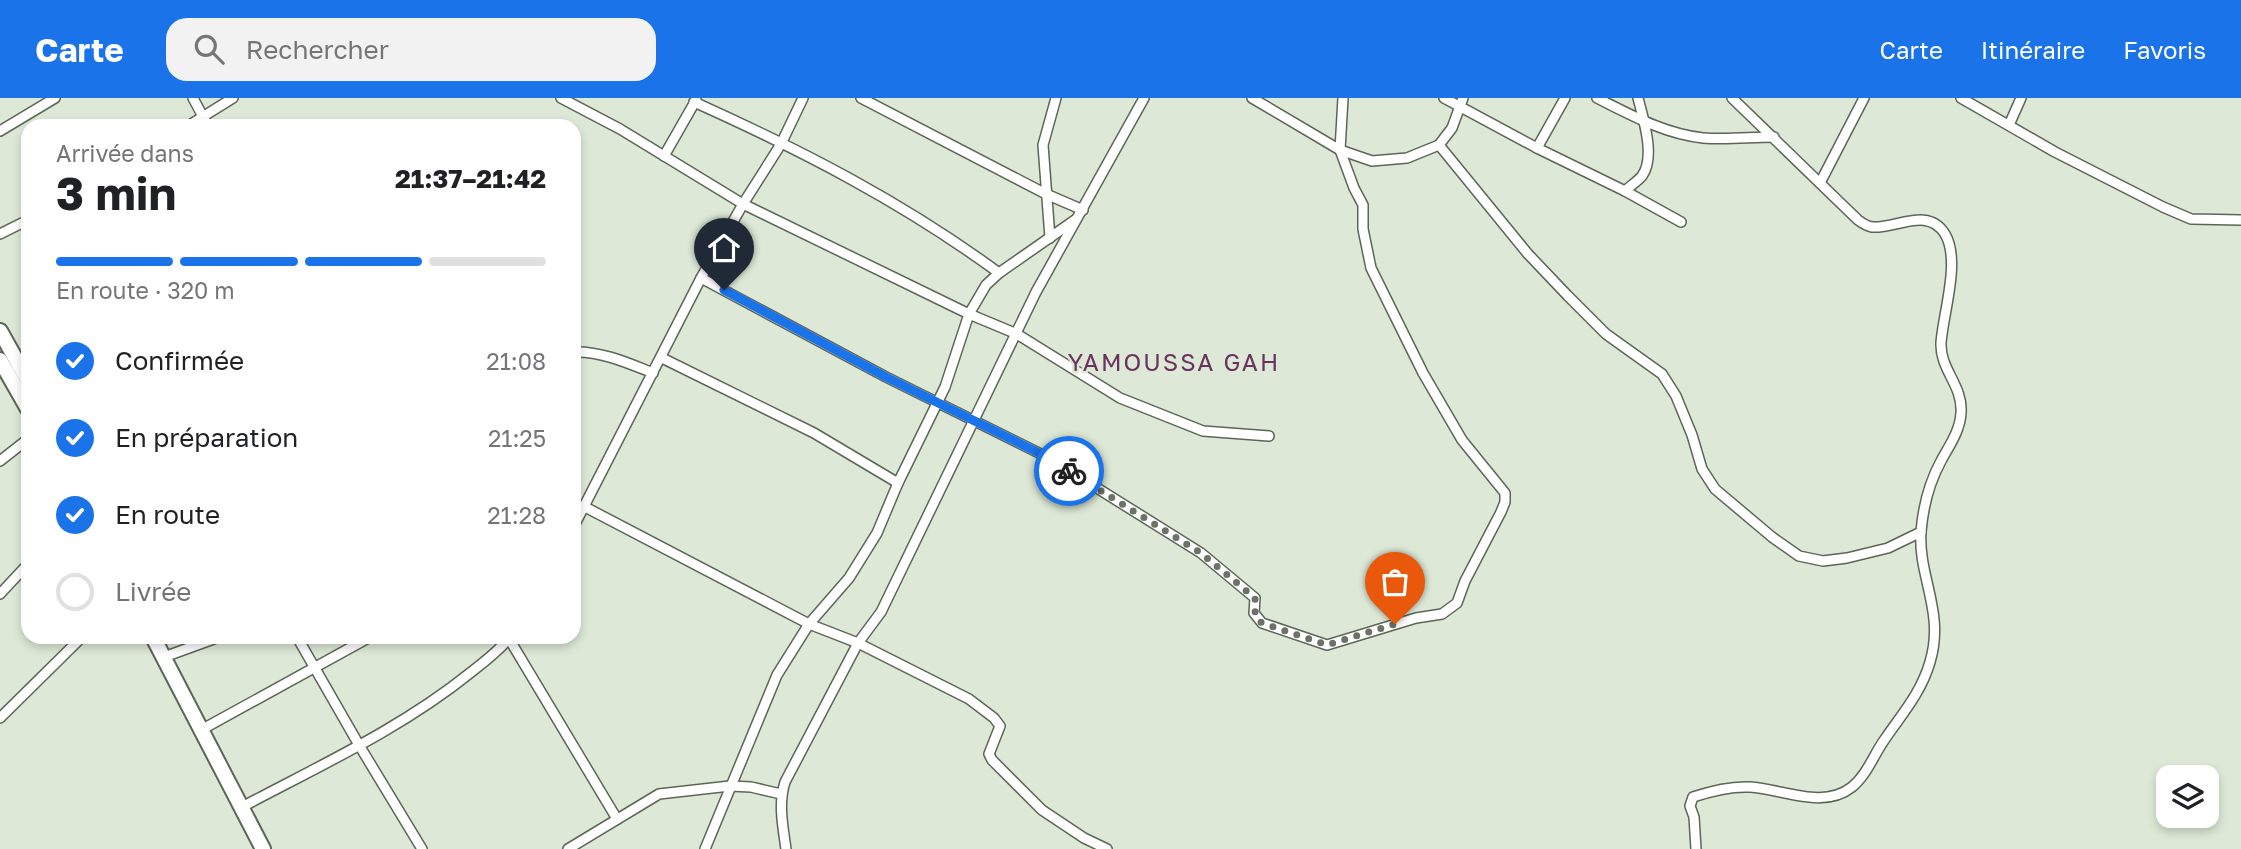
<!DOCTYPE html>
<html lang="fr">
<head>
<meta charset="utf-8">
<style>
  :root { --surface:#fff; --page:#f2f2f2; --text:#202124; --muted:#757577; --line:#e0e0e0; --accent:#1a73e8 }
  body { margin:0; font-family:"Golos Text",sans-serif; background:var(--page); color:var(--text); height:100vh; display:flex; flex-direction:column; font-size:26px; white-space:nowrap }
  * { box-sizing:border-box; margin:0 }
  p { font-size:23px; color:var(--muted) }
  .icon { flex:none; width:38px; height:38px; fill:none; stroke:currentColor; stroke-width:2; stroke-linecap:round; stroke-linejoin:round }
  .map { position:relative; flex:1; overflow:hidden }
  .details { position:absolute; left:21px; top:21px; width:560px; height:525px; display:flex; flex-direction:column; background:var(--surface); border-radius:21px; box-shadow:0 4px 10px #0003 }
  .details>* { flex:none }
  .fabs { position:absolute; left:2156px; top:667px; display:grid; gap:14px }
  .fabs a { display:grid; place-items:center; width:63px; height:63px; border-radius:14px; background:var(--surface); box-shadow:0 4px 10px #0003; font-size:35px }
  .pin { position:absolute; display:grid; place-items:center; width:60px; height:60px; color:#fff; margin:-72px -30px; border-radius:50% 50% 50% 0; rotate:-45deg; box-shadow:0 0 7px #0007 }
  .pin .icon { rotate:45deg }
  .courier { position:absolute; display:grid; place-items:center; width:70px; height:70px; margin:-35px; border:5px solid #1a73e8; border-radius:50%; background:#fff; color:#222; box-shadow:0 2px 9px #0007 }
  .headline em { font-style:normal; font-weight:700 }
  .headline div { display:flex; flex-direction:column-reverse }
  .headline { display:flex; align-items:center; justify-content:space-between; height:119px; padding:0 35px }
  h1 { font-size:46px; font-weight:700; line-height:52px }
  .bar { display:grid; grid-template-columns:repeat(4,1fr); gap:10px 7px; align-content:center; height:84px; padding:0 35px }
  .bar i { height:9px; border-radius:5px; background:var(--line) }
  .bar .active { background:var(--accent) }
  .bar p { grid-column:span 4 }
  ol { padding:0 35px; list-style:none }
  li { display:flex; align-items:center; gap:21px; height:77px }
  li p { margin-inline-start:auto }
  li .icon { padding:7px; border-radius:50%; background:var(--accent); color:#fff; stroke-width:4 }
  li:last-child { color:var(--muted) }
  li i { width:38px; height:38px; border:4px solid var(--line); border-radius:50% }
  header { display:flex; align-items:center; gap:42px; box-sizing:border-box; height:98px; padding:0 35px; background:var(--accent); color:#fff }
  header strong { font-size:33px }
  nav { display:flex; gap:38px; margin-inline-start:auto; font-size:24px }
  .search { width:490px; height:63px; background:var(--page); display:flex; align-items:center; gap:18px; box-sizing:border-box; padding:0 24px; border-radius:21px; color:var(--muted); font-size:26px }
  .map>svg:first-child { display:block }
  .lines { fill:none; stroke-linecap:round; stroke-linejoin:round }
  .minor-casing { stroke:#5c6656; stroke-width:12 }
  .highway-casing { stroke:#5c6656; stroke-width:18 }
  .minor { stroke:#fff; stroke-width:9 }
  .highway { stroke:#fff; stroke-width:14 }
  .done { stroke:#6b7267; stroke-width:7; stroke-dasharray:0 12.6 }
  .route { stroke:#1a73e8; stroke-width:9 }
  .labels { text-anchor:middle; stroke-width:5; stroke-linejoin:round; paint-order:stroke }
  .quarter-label { font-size:24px; letter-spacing:2px; fill:#6a325e; stroke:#dde9d6 }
</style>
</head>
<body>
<header>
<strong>Carte</strong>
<div class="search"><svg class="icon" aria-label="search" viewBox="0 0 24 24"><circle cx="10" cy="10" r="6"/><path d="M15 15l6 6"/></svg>Rechercher</div>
<nav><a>Carte</a><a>Itinéraire</a><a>Favoris</a></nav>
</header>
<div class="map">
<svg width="2241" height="751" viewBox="0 0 2241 751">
  <rect width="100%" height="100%" fill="#dde9d6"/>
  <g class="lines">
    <defs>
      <g id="minor">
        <path d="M193,0L208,28"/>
        <path d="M561,0L620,31L743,106L969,216L1017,236L1120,300L1203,333L1269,338"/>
        <path d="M861,0L1046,96L1083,112"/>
        <path d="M1252,0L1340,52L1372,63L1407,60L1439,47L1452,30L1463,0"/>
        <path d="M1444,0L1537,50L1625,93L1681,124"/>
        <path d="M1597,0C1631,17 1665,36 1703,40C1726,42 1751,39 1774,39"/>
        <path d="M1961,0L2055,54L2163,109L2191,121L2241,122"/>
        <path d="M694,4C801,52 904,105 999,175"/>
        <path d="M2009,27L2021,0"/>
        <path d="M188,28L233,0"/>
        <path d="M0,33L55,0"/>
        <path d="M1439,47L1528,156L1568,198L1606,236L1662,276L1676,298L1692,337L1702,371L1715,391L1772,439L1799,458L1823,463L1847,460L1888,450L1921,434"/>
        <path d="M1537,50L1565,0"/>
        <path d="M664,58L696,2"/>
        <path d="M1820,85L1864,0"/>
        <path d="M1625,93C1630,88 1638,83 1642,78C1656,59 1643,20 1638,0"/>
        <path d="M0,136L28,122"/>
        <path d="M1050,140L1043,47L1056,0"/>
        <path d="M701,180L886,279L1049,360L1201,455L1255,500L1254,515L1262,525L1327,547L1416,520L1442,516L1457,505L1465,483L1501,414L1505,404V395L1462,342L1423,275L1371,170L1363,131V107L1354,90L1340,52L1343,0"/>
        <path d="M574,254C601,253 628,265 653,275"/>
        <path d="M662,260L814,335L898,385"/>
        <path d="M0,363L28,341"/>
        <path d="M585,409L809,526L858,545L969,601L994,620L1000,628L989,656L992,662L1042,712L1084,740L1107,751"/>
        <path d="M574,428L701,180L743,106L781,46L803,0"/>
        <path d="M0,496L28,466"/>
        <path d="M297,539L359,647L422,751"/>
        <path d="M508,539L617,721"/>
        <path d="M164,559L219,539"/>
        <path d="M0,620L82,539"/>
        <path d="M201,632L370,539"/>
        <path d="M242,709C319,668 402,630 470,575C484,564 499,553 510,539"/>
        <path d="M568,751L659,696L730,688L751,689L781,696"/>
        <path d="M705,751L777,577L809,526L849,480L877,435L898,385L945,289L969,216L986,187L999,175L1075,122"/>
        <path d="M786,751C783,729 778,706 785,684L858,545L881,514L1036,194L1144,0"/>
        <path d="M1696,751L1694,719L1690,708L1693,699C1711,693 1731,688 1750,689C1783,691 1823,712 1852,689C1867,677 1874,656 1885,641C1902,616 1921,595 1930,564C1945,514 1918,479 1921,434C1923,409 1929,385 1941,363C1949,348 1960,333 1961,315C1963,287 1940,272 1941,245C1943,215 1961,163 1945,136C1928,108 1896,131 1872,129C1867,128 1862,125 1858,122L1732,0"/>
      </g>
      <g id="highway">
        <path d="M0,233L28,283"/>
        <path d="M0,262L28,311"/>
        <path d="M153,539L263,751"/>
      </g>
    </defs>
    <!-- minor casing -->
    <use href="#minor" class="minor-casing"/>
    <!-- highway casing -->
    <use href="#highway" class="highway-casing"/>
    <!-- minor -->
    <use href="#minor" class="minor"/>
    <!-- highway -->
    <use href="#highway" class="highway"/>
  </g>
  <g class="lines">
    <!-- done -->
    <path class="done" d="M1069,373L1201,455L1255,500C1256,511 1252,518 1262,525L1327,547L1395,526"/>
    <!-- route -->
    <path class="route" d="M724,192L886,279L1049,360L1069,373"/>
  </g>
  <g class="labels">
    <!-- quarter labels -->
    <g class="quarter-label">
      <text x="1174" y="273">YAMOUSSA GAH</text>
    </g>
  </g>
</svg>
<div class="fabs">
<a><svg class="icon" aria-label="layers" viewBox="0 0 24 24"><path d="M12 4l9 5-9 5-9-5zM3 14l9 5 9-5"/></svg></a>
</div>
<div class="pin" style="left:1395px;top:526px;background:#ea580c"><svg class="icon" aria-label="bag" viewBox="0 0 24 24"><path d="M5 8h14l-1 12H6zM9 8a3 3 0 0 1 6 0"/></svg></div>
<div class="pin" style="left:724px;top:192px;background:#1f2937"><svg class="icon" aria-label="home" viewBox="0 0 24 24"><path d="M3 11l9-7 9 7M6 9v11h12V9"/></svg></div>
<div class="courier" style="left:1069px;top:373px"><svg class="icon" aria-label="bike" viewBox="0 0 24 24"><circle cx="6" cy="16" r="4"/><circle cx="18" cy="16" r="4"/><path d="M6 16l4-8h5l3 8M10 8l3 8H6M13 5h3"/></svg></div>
<section class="details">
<div class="headline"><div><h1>3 min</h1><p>Arrivée dans</p></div><em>21:37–21:42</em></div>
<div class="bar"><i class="active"></i><i class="active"></i><i class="active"></i><i></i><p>En route · 320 m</p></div>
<ol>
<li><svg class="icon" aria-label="check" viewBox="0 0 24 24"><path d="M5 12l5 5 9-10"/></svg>Confirmée<p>21:08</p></li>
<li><svg class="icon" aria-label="check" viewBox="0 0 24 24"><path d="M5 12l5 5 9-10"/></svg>En préparation<p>21:25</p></li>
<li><svg class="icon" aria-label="check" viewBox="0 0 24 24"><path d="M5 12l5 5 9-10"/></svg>En route<p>21:28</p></li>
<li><i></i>Livrée</li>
</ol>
</section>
</div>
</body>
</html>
